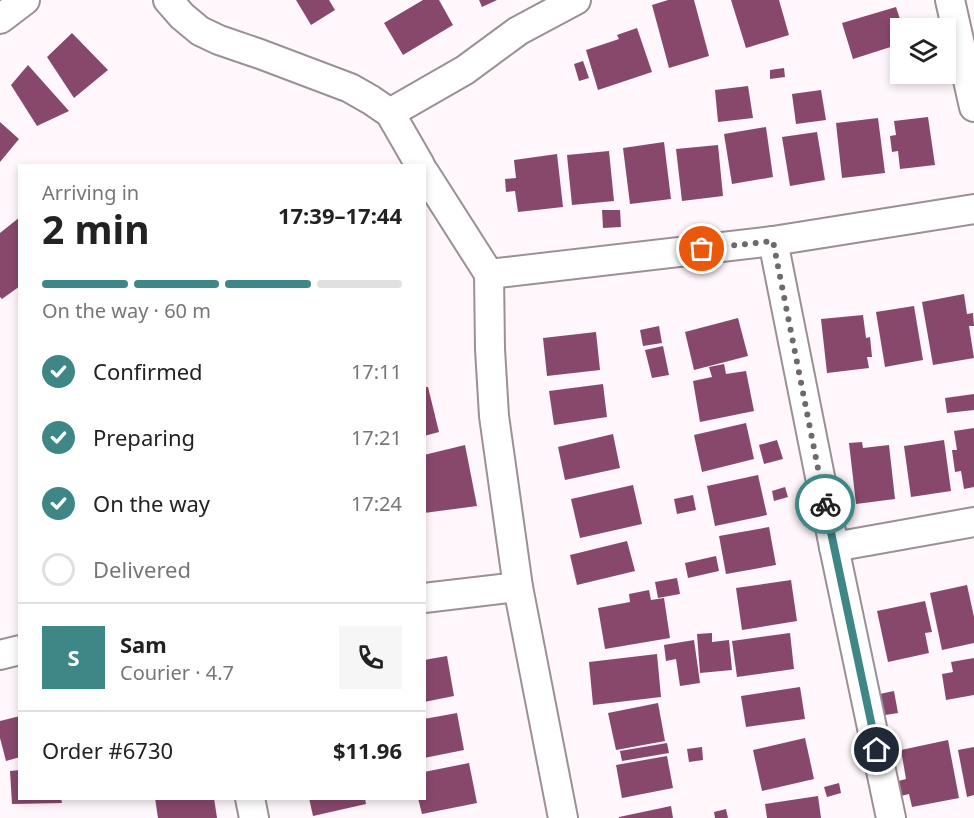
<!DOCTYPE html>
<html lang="en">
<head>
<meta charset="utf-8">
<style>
  :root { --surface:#fff; --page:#f6f6f6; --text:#222; --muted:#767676; --line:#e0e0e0; --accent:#3f8787 }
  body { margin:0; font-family:"Noto Sans",sans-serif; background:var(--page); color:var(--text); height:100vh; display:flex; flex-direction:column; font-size:22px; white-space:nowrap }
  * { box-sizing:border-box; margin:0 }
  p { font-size:20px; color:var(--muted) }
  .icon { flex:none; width:33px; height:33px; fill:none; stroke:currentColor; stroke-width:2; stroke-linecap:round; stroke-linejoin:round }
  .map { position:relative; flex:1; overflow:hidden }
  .panel { position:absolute; left:18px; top:164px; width:408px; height:636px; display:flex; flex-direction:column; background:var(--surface); border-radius:0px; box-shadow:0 3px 9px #0003 }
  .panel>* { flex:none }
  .fabs { position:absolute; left:890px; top:18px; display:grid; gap:12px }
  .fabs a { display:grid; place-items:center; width:66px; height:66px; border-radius:0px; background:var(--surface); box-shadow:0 3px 9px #0003; font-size:30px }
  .pin { position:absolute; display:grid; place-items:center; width:51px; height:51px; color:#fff; margin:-26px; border:3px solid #fff; border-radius:50%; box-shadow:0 2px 6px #0007 }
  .courier { position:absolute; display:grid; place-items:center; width:60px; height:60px; margin:-30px; border:4px solid #3f8787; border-radius:50%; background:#fff; color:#222; box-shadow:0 2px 8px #0007 }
  .summary em { font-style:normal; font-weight:700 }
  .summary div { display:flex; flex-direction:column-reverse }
  .summary { display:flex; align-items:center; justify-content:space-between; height:102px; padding:0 24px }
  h1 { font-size:39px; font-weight:700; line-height:45px }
  .bar { display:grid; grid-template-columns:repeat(4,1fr); gap:9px 6px; align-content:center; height:72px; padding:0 24px }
  .bar i { height:8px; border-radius:4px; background:var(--line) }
  .bar .on { background:var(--accent) }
  .bar p { grid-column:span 4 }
  .line { display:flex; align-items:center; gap:15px; padding:0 24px; border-top:2px solid var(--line) }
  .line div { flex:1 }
  .round { display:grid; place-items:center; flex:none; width:63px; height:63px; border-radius:0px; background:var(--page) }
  ol { padding:0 24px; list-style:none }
  li { display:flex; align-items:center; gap:18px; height:66px }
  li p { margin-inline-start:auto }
  li .icon { padding:6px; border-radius:50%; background:var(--accent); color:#fff; stroke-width:4 }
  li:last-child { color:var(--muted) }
  li i { width:33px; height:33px; border:3px solid var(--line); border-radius:50% }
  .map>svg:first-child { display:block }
  .building { fill:#88486c }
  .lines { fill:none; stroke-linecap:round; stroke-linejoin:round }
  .minor-casing { stroke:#9a9095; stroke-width:32 }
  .minor { stroke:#fff; stroke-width:28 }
  .done { stroke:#6e696b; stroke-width:6; stroke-dasharray:0 10.8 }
  .route { stroke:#3f8787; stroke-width:8 }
</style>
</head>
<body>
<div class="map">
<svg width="974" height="818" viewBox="0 0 974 818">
  <rect width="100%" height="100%" fill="#fff7fb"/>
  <!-- building -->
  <g class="building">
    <path d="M296,0H329L335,10L311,25Z"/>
    <path d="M423,0H439L453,25L403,55L384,23Z"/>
    <path d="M479,0H497L482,7Z"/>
    <path d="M668,0H694L709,56L669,68L652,5Z"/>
    <path d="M731,0H779L789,35L746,48Z"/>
    <path d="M896,7L903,28H900V44L853,59L842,23Z"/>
    <path d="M637,28L652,72L598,90L586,50L619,39L617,35Z"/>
    <path d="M72,33L108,70L74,98L47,57Z"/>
    <path d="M583,61L589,78L579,81L574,64Z"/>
    <path d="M28,65L69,111L37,126L11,85Z"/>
    <path d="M784,68L785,77L770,79V70Z"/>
    <path d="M748,86L753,118L718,122L715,90Z"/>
    <path d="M821,90L826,120L796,124L792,94Z"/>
    <path d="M928,117L935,165L900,169L898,151L892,152L890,136L896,135L894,121Z"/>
    <path d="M878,118L885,173L842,178L836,123Z"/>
    <path d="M0,122L19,139L0,162Z"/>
    <path d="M766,127L773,177L732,184L724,134Z"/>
    <path d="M817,132L825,180L790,186L782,137Z"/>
    <path d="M664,142L671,199L630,204L623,148Z"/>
    <path d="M718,145L723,196L682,201L676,149Z"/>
    <path d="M609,151L614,201L572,205L567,155Z"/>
    <path d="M557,154L563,207L518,212L515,191L506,192L505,179L516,178L514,160Z"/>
    <path d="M602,210H620L621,227L603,228Z"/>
    <path d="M20,217V286L2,299L0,297V233Z"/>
    <path d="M964,294L967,314L973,313L974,326H969L974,358L933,365L922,302Z"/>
    <path d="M914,306L923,360L885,367L876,312Z"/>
    <path d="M863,315L866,338L870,337L872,357H867L869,368L827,373L821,319Z"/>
    <path d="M738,318L748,356L694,370L685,332Z"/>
    <path d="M659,326L662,343L643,346L640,330Z"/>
    <path d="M596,332L600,370L547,376L543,338Z"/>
    <path d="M663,346L669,375L652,378L645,350Z"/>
    <path d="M724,364L726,374L746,371L754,411L700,422L693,381L712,377L709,367Z"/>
    <path d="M603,384L607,417L554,425L549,391Z"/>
    <path d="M424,387H428L439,432L424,436Z"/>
    <path d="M974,394V410L947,413L945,398Z"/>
    <path d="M746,423L754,459L702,472L694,435Z"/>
    <path d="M974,428V487L964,489L961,471L955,472L952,450H957L954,431Z"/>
    <path d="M613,434L620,468L565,480L558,447Z"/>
    <path d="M777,440L783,459L764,464L759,445Z"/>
    <path d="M944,440L951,491L911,497L904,446Z"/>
    <path d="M862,442L863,448L889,445L895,499L856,504L849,443Z"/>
    <path d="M465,445L477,506L424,513V455Z"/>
    <path d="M758,475L767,515L715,526L707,486Z"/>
    <path d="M633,485L642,524L580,538L571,499Z"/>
    <path d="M785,487L788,497L774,501L772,491Z"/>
    <path d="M693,495L696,510L677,514L674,499Z"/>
    <path d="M769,527L776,565L726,574L719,536Z"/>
    <path d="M627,541L635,571L577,585L570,555Z"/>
    <path d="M716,556L719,571L688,578L685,563Z"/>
    <path d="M677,578L680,594L658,598L655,582Z"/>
    <path d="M791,580L797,621L742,630L736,588Z"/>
    <path d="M967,585L974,617V643L942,650L930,593Z"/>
    <path d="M649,590L651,600L664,598L670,638L605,649L598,608L630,602L629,594Z"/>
    <path d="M925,601L932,632L925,633L929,653L888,662L877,611Z"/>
    <path d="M712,633V642L729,640L732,670L700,673L697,634Z"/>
    <path d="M790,633L794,669L737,677L732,641Z"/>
    <path d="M694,640L700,683L680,686L676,659L666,661L664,645Z"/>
    <path d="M657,654L661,697L593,705L589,662Z"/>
    <path d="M447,656L454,696L424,702V660Z"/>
    <path d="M974,658V695L946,700L942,674L953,672L951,662Z"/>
    <path d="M800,687L805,719L746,727L741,696Z"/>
    <path d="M894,691L898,713L879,716L875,695Z"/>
    <path d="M658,703L665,741L616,750L608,713Z"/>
    <path d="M457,713L464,750L424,758V719Z"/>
    <path d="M20,716V757L6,761L0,738V721Z"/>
    <path d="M805,738L814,779L762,791L753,750Z"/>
    <path d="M948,740L959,798L912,807L909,794L901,796L898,781L906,779L901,750Z"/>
    <path d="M667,743L669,753L622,761L620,751Z"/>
    <path d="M702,747L703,760L689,762L687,749Z"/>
    <path d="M974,747V795L967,797L958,750Z"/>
    <path d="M667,756L673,788L622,798L616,765Z"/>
    <path d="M469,763L477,803L422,814L418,798H424V772Z"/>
    <path d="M20,770V798H61L62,803L12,804L10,771Z"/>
    <path d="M839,783L841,793L827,797L824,787Z"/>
    <path d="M818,796L821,818H767L765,804Z"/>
    <path d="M155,798H214L217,818H158Z"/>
    <path d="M309,798H365L366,804L313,816Z"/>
    <path d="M671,806L673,818H619V817Z"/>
    <path d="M726,809L728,818H715L714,812Z"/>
  </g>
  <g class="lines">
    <defs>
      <g id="minor">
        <path d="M168,0L182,16L200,31L219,40L260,54L350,88L371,100L390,113L420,165"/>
        <path d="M950,0L974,107"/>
        <path d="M0,19L25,0"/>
        <path d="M390,113L465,70L518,31L576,0"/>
        <path d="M424,172L489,274L490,349L494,416L518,587L563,818"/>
        <path d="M773,241L834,547L891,818"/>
        <path d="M489,274L773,241L974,209"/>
        <path d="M834,547L974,522"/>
        <path d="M424,598L518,587"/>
        <path d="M0,655L20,650"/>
        <path d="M250,798L254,818"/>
      </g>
    </defs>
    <!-- minor casing -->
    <use href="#minor" class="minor-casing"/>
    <!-- minor -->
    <use href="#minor" class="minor"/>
  </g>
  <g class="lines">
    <!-- done -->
    <path class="done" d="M702,249L773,241L825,504"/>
    <!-- route -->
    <path class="route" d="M825,504L877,750"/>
  </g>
</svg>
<div class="fabs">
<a><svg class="icon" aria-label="layers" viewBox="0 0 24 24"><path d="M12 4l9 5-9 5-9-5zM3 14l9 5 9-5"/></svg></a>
</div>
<div class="pin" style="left:702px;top:249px;background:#ea580c"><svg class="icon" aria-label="bag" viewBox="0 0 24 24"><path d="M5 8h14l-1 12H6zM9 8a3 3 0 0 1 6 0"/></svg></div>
<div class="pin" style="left:877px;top:750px;background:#1f2937"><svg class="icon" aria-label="home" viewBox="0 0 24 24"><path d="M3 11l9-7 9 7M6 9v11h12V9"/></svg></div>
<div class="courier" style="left:825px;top:504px"><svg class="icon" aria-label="bike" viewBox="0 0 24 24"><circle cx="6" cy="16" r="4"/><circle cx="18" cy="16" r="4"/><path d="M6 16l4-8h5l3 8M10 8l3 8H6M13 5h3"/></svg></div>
<section class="panel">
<div class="summary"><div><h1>2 min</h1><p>Arriving in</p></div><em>17:39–17:44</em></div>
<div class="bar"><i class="on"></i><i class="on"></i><i class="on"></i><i></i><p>On the way · 60 m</p></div>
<ol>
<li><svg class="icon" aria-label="check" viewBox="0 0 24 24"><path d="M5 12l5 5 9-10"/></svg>Confirmed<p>17:11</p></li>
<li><svg class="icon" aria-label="check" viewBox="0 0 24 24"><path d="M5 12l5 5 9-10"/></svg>Preparing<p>17:21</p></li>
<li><svg class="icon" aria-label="check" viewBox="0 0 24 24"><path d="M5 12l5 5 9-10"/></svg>On the way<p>17:24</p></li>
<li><i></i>Delivered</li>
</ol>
<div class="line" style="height:108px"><b class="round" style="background:var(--accent);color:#fff">S</b><div><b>Sam</b><p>Courier · 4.7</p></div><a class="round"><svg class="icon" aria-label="phone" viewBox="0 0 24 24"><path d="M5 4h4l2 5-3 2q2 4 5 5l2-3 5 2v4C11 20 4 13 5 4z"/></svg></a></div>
<div class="line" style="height:78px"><div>Order #6730</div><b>$11.96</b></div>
</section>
</div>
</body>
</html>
